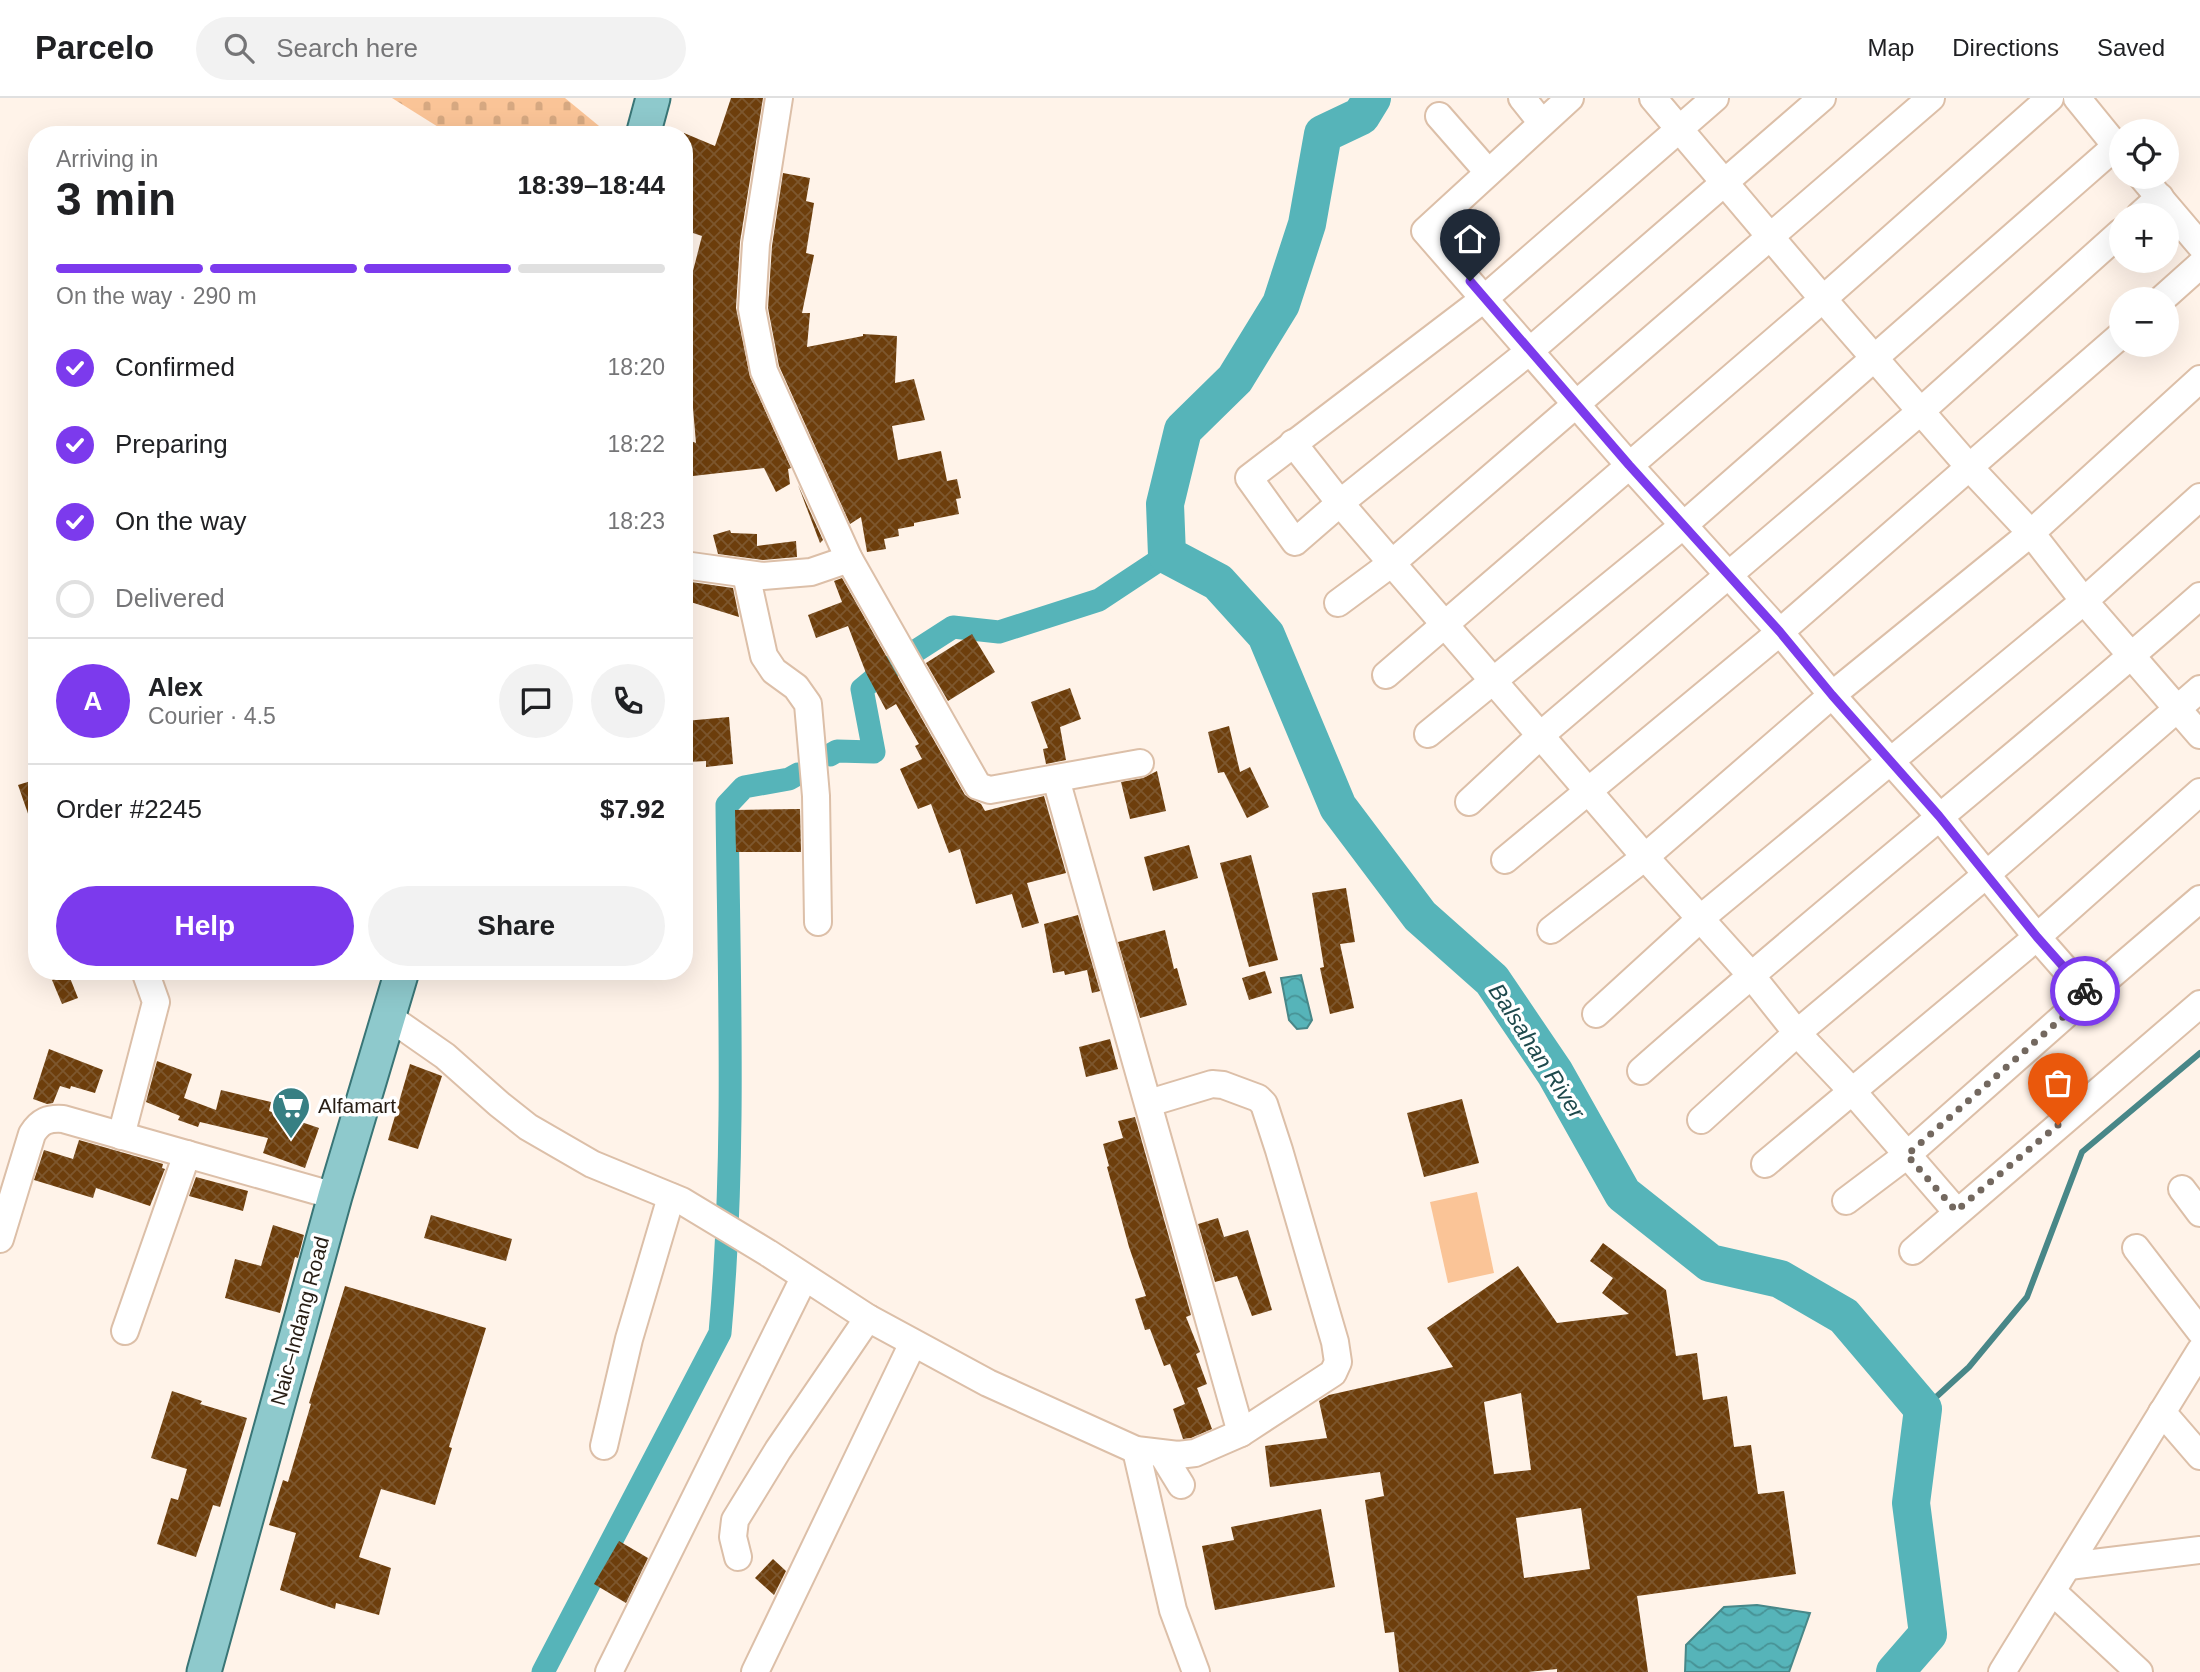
<!DOCTYPE html>
<html lang="en">
<head>
<meta charset="utf-8">
<style>
  :root { --surface:#fff; --page:#f2f2f2; --text:#202124; --muted:#757577; --line:#e0e0e0; --accent:#7c3aed }
  body { margin:0; font-family:Arial,sans-serif; background:var(--page); color:var(--text); height:100vh; display:flex; flex-direction:column; font-size:26px; white-space:nowrap }
  * { box-sizing:border-box; margin:0 }
  p { font-size:23px; color:var(--muted) }
  .icon { flex:none; width:38px; height:38px; fill:none; stroke:currentColor; stroke-width:2; stroke-linecap:round; stroke-linejoin:round }
  .map { position:relative; flex:1; overflow:hidden }
  .drawer { position:absolute; left:28px; top:28px; width:665px; height:854px; display:flex; flex-direction:column; background:var(--surface); border-radius:28px; box-shadow:0 7px 28px #0002 }
  .drawer>* { flex:none }
  .tools { position:absolute; left:2109px; top:21px; display:grid; gap:14px }
  .tools a { display:grid; place-items:center; width:70px; height:70px; border-radius:50%; background:var(--surface); box-shadow:0 7px 28px #0002; font-size:35px }
  .pin { position:absolute; display:grid; place-items:center; width:60px; height:60px; color:#fff; margin:-72px -30px; border-radius:50% 50% 50% 0; rotate:-45deg; box-shadow:0 0 7px #0007 }
  .pin .icon { rotate:45deg }
  .courier { position:absolute; display:grid; place-items:center; width:70px; height:70px; margin:-35px; border:5px solid #7c3aed; border-radius:50%; background:#fff; color:#222; box-shadow:0 2px 9px #0007 }
  .head em { font-style:normal; font-weight:700 }
  .head div { display:flex; flex-direction:column-reverse }
  .head { display:flex; align-items:center; justify-content:space-between; height:119px; padding:0 28px }
  h1 { font-size:46px; font-weight:700; line-height:52px }
  .bar { display:grid; grid-template-columns:repeat(4,1fr); gap:10px 7px; align-content:center; height:84px; padding:0 28px }
  .bar i { height:9px; border-radius:5px; background:var(--line) }
  .bar .current { background:var(--accent) }
  .bar p { grid-column:span 4 }
  .line { display:flex; align-items:center; gap:18px; padding:0 28px; border-top:2px solid var(--line) }
  .line div { flex:1 }
  .round { display:grid; place-items:center; flex:none; width:74px; height:74px; border-radius:37px; background:var(--page) }
  ol { padding:0 28px; list-style:none }
  li { display:flex; align-items:center; gap:21px; height:77px }
  li p { margin-inline-start:auto }
  li .icon { padding:7px; border-radius:50%; background:var(--accent); color:#fff; stroke-width:4 }
  li:last-child { color:var(--muted) }
  li i { width:38px; height:38px; border:4px solid var(--line); border-radius:50% }
  .primary-button { display:flex; gap:14px; margin-top:auto; padding:14px 28px }
  .primary-button a { flex:1; height:80px; border-radius:42px; background:var(--accent); color:#fff; font-size:28px; font-weight:700; line-height:80px; text-align:center }
  .primary-button a+a { background:var(--page); color:var(--text) }
  header { display:flex; align-items:center; gap:42px; box-sizing:border-box; height:98px; padding:0 35px; background:var(--surface); border-bottom:2px solid var(--line) }
  header strong { font-size:33px }
  nav { display:flex; gap:38px; margin-inline-start:auto; font-size:24px }
  .search { width:490px; height:63px; background:var(--page); display:flex; align-items:center; gap:18px; box-sizing:border-box; padding:0 24px; border-radius:38px; color:var(--muted); font-size:26px }
  .map>svg:first-child { display:block }
  .cemetery { fill:url(#cemetery-stones) }
  .pitch { fill:#fac497 }
  .water { fill:url(#water-waves); stroke:#488788; stroke-width:2 }
  .lines { fill:none; stroke-linecap:round; stroke-linejoin:round }
  .stream { stroke:#488788; stroke-width:6 }
  .canal { stroke:#56b4b9; stroke-width:23 }
  .river { stroke:#56b4b9; stroke-width:38 }
  .building { fill:url(#building-cross-hatch); fill-rule:evenodd }
  .minor-casing { stroke:#dcbfa8; stroke-width:30 }
  .major-casing { stroke:#397576; stroke-width:37 }
  .minor { stroke:#fff; stroke-width:26 }
  .major { stroke:#8ec9cc; stroke-width:33 }
  .done { stroke:#73685f; stroke-width:7; stroke-dasharray:0 12.6 }
  .route { stroke:#7c3aed; stroke-width:9 }
  .labels { text-anchor:middle; stroke-width:7; stroke-linejoin:round; paint-order:stroke }
  .poi-label { font-size:21px; fill:#271d14; stroke:#fff; text-anchor:start }
  .street-label { font-size:21px; fill:#271d14; stroke:#fff }
  .water-label { font-size:23px; font-style:italic; fill:#1e494c; stroke:#fff }
</style>
</head>
<body>
<header>
<strong>Parcelo</strong>
<div class="search"><svg class="icon" aria-label="search" viewBox="0 0 24 24"><circle cx="10" cy="10" r="6"/><path d="M15 15l6 6"/></svg>Search here</div>
<nav><a>Map</a><a>Directions</a><a>Saved</a></nav>
</header>
<div class="map">
<svg width="2200" height="1574" viewBox="0 0 2200 1574">
  <defs>
    <pattern id="cemetery-stones" width="16" height="16" patternUnits="userSpaceOnUse" patternTransform="scale(1.75)"><rect width="16" height="16" fill="#fac497"/><path d="M2 7V4a2 2 0 0 1 4 0v3zM10 15v-3a2 2 0 0 1 4 0v3z" fill="#d6a881"/></pattern>
    <pattern id="water-waves" width="16" height="10" patternUnits="userSpaceOnUse" patternTransform="scale(1.75)"><rect width="16" height="10" fill="#56b4b9"/><path d="M0 5q4-4 8 0t8 0" fill="none" stroke="#479295"/></pattern>
    <pattern id="building-cross-hatch" width="8" height="8" patternUnits="userSpaceOnUse" patternTransform="scale(1.75)"><rect width="8" height="8" fill="#6d3e0c"/><path d="M0 0l8 8M0 8l8-8" fill="none" stroke="#7d572e"/></pattern>
  </defs>
  <rect width="100%" height="100%" fill="#fff3e9"/>
  <!-- cemetery -->
  <path class="cemetery" d="M392,0H565L610,37H451Z"/>
  <!-- pitch -->
  <path class="pitch" d="M1477,1094L1494,1175L1448,1185L1430,1104Z"/>
  <!-- water -->
  <g class="water">
    <path d="M1301,877L1312,922L1307,930L1297,931L1289,922L1281,880Z"/>
    <path d="M1757,1507L1810,1515L1789,1574H1685L1686,1547L1724,1509Z"/>
  </g>
  <g class="lines">
    <!-- stream -->
    <path class="stream" d="M1923,1311L1969,1269L2027,1199L2082,1054L2200,955"/>
    <!-- canal -->
    <g class="canal">
      <path d="M830,657L837,653L874,654L862,591L880,576L953,529L999,534L1099,502L1167,457"/>
      <path d="M543,1574L720,1235C736,1059 729,883 727,707L744,689L789,681L798,676"/>
    </g>
    <!-- river -->
    <path class="river" d="M1372,0L1361,18L1323,36L1307,126L1281,206L1235,281L1183,332L1165,406L1167,457L1218,484L1266,537L1338,709L1420,818L1492,882L1555,975L1623,1096L1710,1165L1780,1181L1844,1218L1923,1311L1911,1405L1928,1536L1895,1574"/>
  </g>
  <!-- building -->
  <g class="building">
    <path d="M731,0H763L740,144L736,210L750,279L791,370L788,371L790,386L776,394L764,370L684,379V340L696,345L692,298L684,297V208L702,138L684,132V35L715,48Z"/>
    <path d="M783,75L810,80L806,103L814,105L806,155L814,157L802,215H810L807,249L863,238V236L897,238L895,285L914,281L925,322L892,328L898,362L941,353L947,383L957,381L961,400L956,401L959,416L914,425V428L898,431L899,438L884,441L886,451L867,454L861,419L850,426L779,268L768,210L772,148Z"/>
    <path d="M798,387L823,442L820,445Z"/>
    <path d="M730,432L731,435L757,436V448L796,443L797,459L763,462L718,456L713,437Z"/>
    <path d="M842,480L965,697L981,706L985,713L1044,698L1066,775L1027,785L1039,825L1022,830L1012,796L976,806L960,751L949,755L931,706L918,711L900,671L922,661L915,648L919,646L896,606L886,612L866,575L848,528L816,540L808,517L842,504L834,483Z"/>
    <path d="M684,483L733,490L739,519L684,502Z"/>
    <path d="M972,536L995,574L948,603L926,565Z"/>
    <path d="M1070,590L1081,621L1060,629L1066,662L1046,666L1043,651L1048,650L1031,604Z"/>
    <path d="M729,619L733,666L706,669V663L688,664L685,623Z"/>
    <path d="M1229,628L1240,674L1250,669L1269,709L1247,720L1224,674L1218,675L1208,634Z"/>
    <path d="M1157,673L1166,713L1130,721L1121,684L1143,680Z"/>
    <path d="M37,681V732L34,733L18,687Z"/>
    <path d="M800,711L801,754H736L735,712Z"/>
    <path d="M1189,747L1198,780L1153,793L1144,759Z"/>
    <path d="M1251,757L1278,862L1249,869L1220,765Z"/>
    <path d="M1346,790L1355,844L1340,846L1354,910L1330,916L1320,870L1324,869L1312,795Z"/>
    <path d="M1078,817L1100,893L1092,895L1087,872L1065,877L1064,873L1053,875L1044,826Z"/>
    <path d="M1165,832L1174,871L1177,870L1187,907L1140,920L1118,844Z"/>
    <path d="M1265,873L1272,895L1249,902L1242,880Z"/>
    <path d="M68,875L78,900L62,906L52,882Z"/>
    <path d="M1110,941L1118,971L1086,979L1079,949Z"/>
    <path d="M49,951L103,972L95,995L71,988L70,991L60,988L53,1005L47,1006L33,1001Z"/>
    <path d="M157,963L192,976L184,1000L216,1012L221,992L271,1004L269,1013L319,1030L305,1070L263,1055L268,1040L200,1024L198,1029L178,1022L180,1018L146,1004Z"/>
    <path d="M410,966L442,978L418,1051L388,1042Z"/>
    <path d="M1462,1001L1479,1065L1424,1079L1407,1015Z"/>
    <path d="M1135,1019L1191,1217L1186,1219L1200,1254L1196,1256L1207,1286L1197,1290L1212,1331L1191,1340L1183,1341L1173,1311L1185,1306L1170,1266L1164,1268L1150,1231L1145,1232L1135,1201L1146,1198L1129,1149L1107,1069L1109,1068L1103,1046L1123,1040L1118,1023Z"/>
    <path d="M79,1042L163,1066L162,1070L165,1071L150,1108L96,1090L93,1100L34,1082L44,1052L73,1061Z"/>
    <path d="M196,1079L248,1093L243,1113L189,1098Z"/>
    <path d="M431,1117L512,1141L506,1163L424,1140Z"/>
    <path d="M1218,1120L1224,1139L1248,1132L1272,1212L1252,1218L1237,1178L1215,1184L1198,1126Z"/>
    <path d="M273,1127L304,1137L298,1160L295,1159L280,1215L225,1200L235,1161L261,1168Z"/>
    <path d="M1603,1145L1666,1192L1676,1258L1697,1255L1703,1302L1727,1298L1734,1349L1751,1347L1758,1396L1784,1393L1796,1476L1637,1498L1648,1574H1557V1571L1528,1574H1399L1394,1534L1385,1535L1365,1402L1384,1398L1380,1374L1270,1389L1265,1348L1327,1340L1319,1303L1329,1297L1453,1269L1427,1230L1518,1168L1557,1225L1629,1216L1602,1195L1613,1180L1590,1163ZM1521,1295L1531,1372L1494,1376L1484,1304ZM1581,1410L1590,1471L1524,1480L1516,1420Z"/>
    <path d="M345,1188L486,1230L449,1349L452,1350L435,1407L381,1391L359,1459L391,1470L379,1517L336,1505L335,1511L280,1492L296,1435L269,1427L283,1382L288,1384L311,1306L309,1305Z"/>
    <path d="M172,1293L202,1303L200,1306L247,1320L220,1409L213,1407L196,1459L157,1446L171,1400L178,1402L187,1371L151,1360Z"/>
    <path d="M1321,1411L1335,1489L1215,1512L1202,1448L1234,1442L1231,1429Z"/>
    <path d="M619,1443L648,1460L626,1505L594,1486Z"/>
    <path d="M773,1461L786,1473L774,1497L755,1480Z"/>
  </g>
  <g class="lines">
    <defs>
      <g id="minor">
        <path d="M779,0L756,146L752,211L764,273L849,461L978,688L990,692L1140,665"/>
        <path d="M1522,0L1542,25"/>
        <path d="M1570,0L1425,133L1629,367L1780,534L1832,597L1939,718L2037,839L2088,897"/>
        <path d="M1653,0L1823,201L1970,370L2031,435L2084,503L2200,637"/>
        <path d="M1715,0L1485,200L1249,380L1295,444L1340,405L1531,252L1822,0"/>
        <path d="M2077,0L2121,54"/>
        <path d="M1439,18L1488,74"/>
        <path d="M2142,79L2200,147"/>
        <path d="M2140,117L2160,99"/>
        <path d="M2162,201L2200,167"/>
        <path d="M1293,345L1340,405L1645,759L1750,876L1797,935L1853,994L1956,1113"/>
        <path d="M684,467L763,478L811,474L849,461"/>
        <path d="M746,476L764,558L774,573L796,589L808,606L816,698L818,824"/>
        <path d="M1338,505L1392,465L1931,0"/>
        <path d="M1386,577L1823,201L2050,0"/>
        <path d="M1428,636L1685,426L2116,48"/>
        <path d="M1056,681L1241,1335"/>
        <path d="M1469,704L1542,636L1921,313L2121,134"/>
        <path d="M1505,762L1780,534L2121,237"/>
        <path d="M1551,832L1645,759L1832,597L2031,435L2200,281"/>
        <path d="M1596,916L1701,820L2084,503L2200,399"/>
        <path d="M389,919L445,958L499,1006L528,1029L592,1066L682,1103L768,1155L868,1220L988,1285L1136,1352L1178,1357L1195,1355L1241,1335L1333,1275L1338,1264L1335,1244L1279,1052L1264,1006L1258,1000L1223,987L1212,986L1149,1005"/>
        <path d="M1641,973C1824,811 2016,660 2200,498"/>
        <path d="M1701,1022L1797,935L1987,776L2200,591"/>
        <path d="M121,1038L156,904L145,873"/>
        <path d="M1765,1066L2037,839L2200,694"/>
        <path d="M2182,1091L2200,1115"/>
        <path d="M1846,1103L1907,1057L2088,897L2200,801"/>
        <path d="M0,1141L32,1036C40,1023 48,1020 63,1021L335,1098"/>
        <path d="M2136,1150L2200,1233"/>
        <path d="M1913,1153L2200,906"/>
        <path d="M125,1233L187,1056"/>
        <path d="M2162,1314L2200,1358"/>
        <path d="M604,1348L629,1241L671,1099"/>
        <path d="M1136,1352L1173,1512L1196,1574"/>
        <path d="M1162,1356L1181,1387"/>
        <path d="M738,1459L733,1439L735,1422L778,1352L868,1220"/>
        <path d="M2069,1468L2200,1452"/>
        <path d="M2053,1494L2139,1574"/>
        <path d="M609,1574L804,1180"/>
        <path d="M755,1574L913,1245"/>
        <path d="M2002,1574L2200,1253"/>
      </g>
      <g id="major">
        <path d="M643,37L653,0"/>
        <path d="M204,1574L335,1098L402,873"/>
      </g>
    </defs>
    <!-- minor casing -->
    <use href="#minor" class="minor-casing"/>
    <!-- major casing -->
    <use href="#major" class="major-casing"/>
    <!-- minor -->
    <use href="#minor" class="minor"/>
    <!-- major -->
    <use href="#major" class="major"/>
  </g>
  <g class="lines">
    <!-- done -->
    <path class="done" d="M2058,1027L1956,1113L1907,1057L2088,897L2085,893"/>
    <!-- route -->
    <path class="route" d="M1470,183L1629,367L1780,534L1832,597L1939,718L2037,839L2085,893"/>
  </g>
  <!-- icons -->
  <defs>
    <symbol id="supermarket-pin" viewBox="-11 -11 22 30"><path d="M0 17L-7.5 6A9.5 9.5 0 1 1 7.5 6Z" fill="#377f83" stroke="#fff"/><path d="M-6-5.5h2.5l.6 2H6L4.5 2H-2.5L-4.4-4H-6ZM-1.5 3.2a1.3 1.3 0 1 0 .1 0ZM3 3.2a1.3 1.3 0 1 0 .1 0Z" fill="#fff"/></symbol>
  </defs>
  <g fill-rule="evenodd">
    <use href="#supermarket-pin" x="269" y="986" width="44" height="60"/>
  </g>
  <g class="labels">
    <!-- poi labels -->
    <g class="poi-label">
      <text x="318" y="1015">Alfamart</text>
    </g>
    <!-- street labels -->
    <g class="street-label">
      <text transform="translate(300 1223) rotate(-75)" y="7">Naic–Indang Road</text>
    </g>
    <!-- water labels -->
    <g class="water-label">
      <text transform="translate(1537 953) rotate(57)" y="8">Balsahan River</text>
    </g>
  </g>
</svg>
<div class="tools">
<a><svg class="icon" aria-label="locate" viewBox="0 0 24 24"><circle cx="12" cy="12" r="6"/><path d="M12 2v4M12 18v4M2 12h4M18 12h4"/></svg></a>
<a>+</a>
<a>−</a>
</div>
<div class="pin" style="left:2058px;top:1027px;background:#ea580c"><svg class="icon" aria-label="bag" viewBox="0 0 24 24"><path d="M5 8h14l-1 12H6zM9 8a3 3 0 0 1 6 0"/></svg></div>
<div class="pin" style="left:1470px;top:183px;background:#1f2937"><svg class="icon" aria-label="home" viewBox="0 0 24 24"><path d="M3 11l9-7 9 7M6 9v11h12V9"/></svg></div>
<div class="courier" style="left:2085px;top:893px"><svg class="icon" aria-label="bike" viewBox="0 0 24 24"><circle cx="6" cy="16" r="4"/><circle cx="18" cy="16" r="4"/><path d="M6 16l4-8h5l3 8M10 8l3 8H6M13 5h3"/></svg></div>
<section class="drawer">
<div class="head"><div><h1>3 min</h1><p>Arriving in</p></div><em>18:39–18:44</em></div>
<div class="bar"><i class="current"></i><i class="current"></i><i class="current"></i><i></i><p>On the way · 290 m</p></div>
<ol>
<li><svg class="icon" aria-label="check" viewBox="0 0 24 24"><path d="M5 12l5 5 9-10"/></svg>Confirmed<p>18:20</p></li>
<li><svg class="icon" aria-label="check" viewBox="0 0 24 24"><path d="M5 12l5 5 9-10"/></svg>Preparing<p>18:22</p></li>
<li><svg class="icon" aria-label="check" viewBox="0 0 24 24"><path d="M5 12l5 5 9-10"/></svg>On the way<p>18:23</p></li>
<li><i></i>Delivered</li>
</ol>
<div class="line" style="height:126px"><b class="round" style="background:var(--accent);color:#fff">A</b><div><b>Alex</b><p>Courier · 4.5</p></div><a class="round"><svg class="icon" aria-label="chat" viewBox="0 0 24 24"><path d="M4 5h16v11H9l-5 4z"/></svg></a><a class="round"><svg class="icon" aria-label="phone" viewBox="0 0 24 24"><path d="M5 4h4l2 5-3 2q2 4 5 5l2-3 5 2v4C11 20 4 13 5 4z"/></svg></a></div>
<div class="line" style="height:91px"><div>Order #2245</div><b>$7.92</b></div>
<div class="primary-button"><a>Help</a><a>Share</a></div>
</section>
</div>
</body>
</html>
